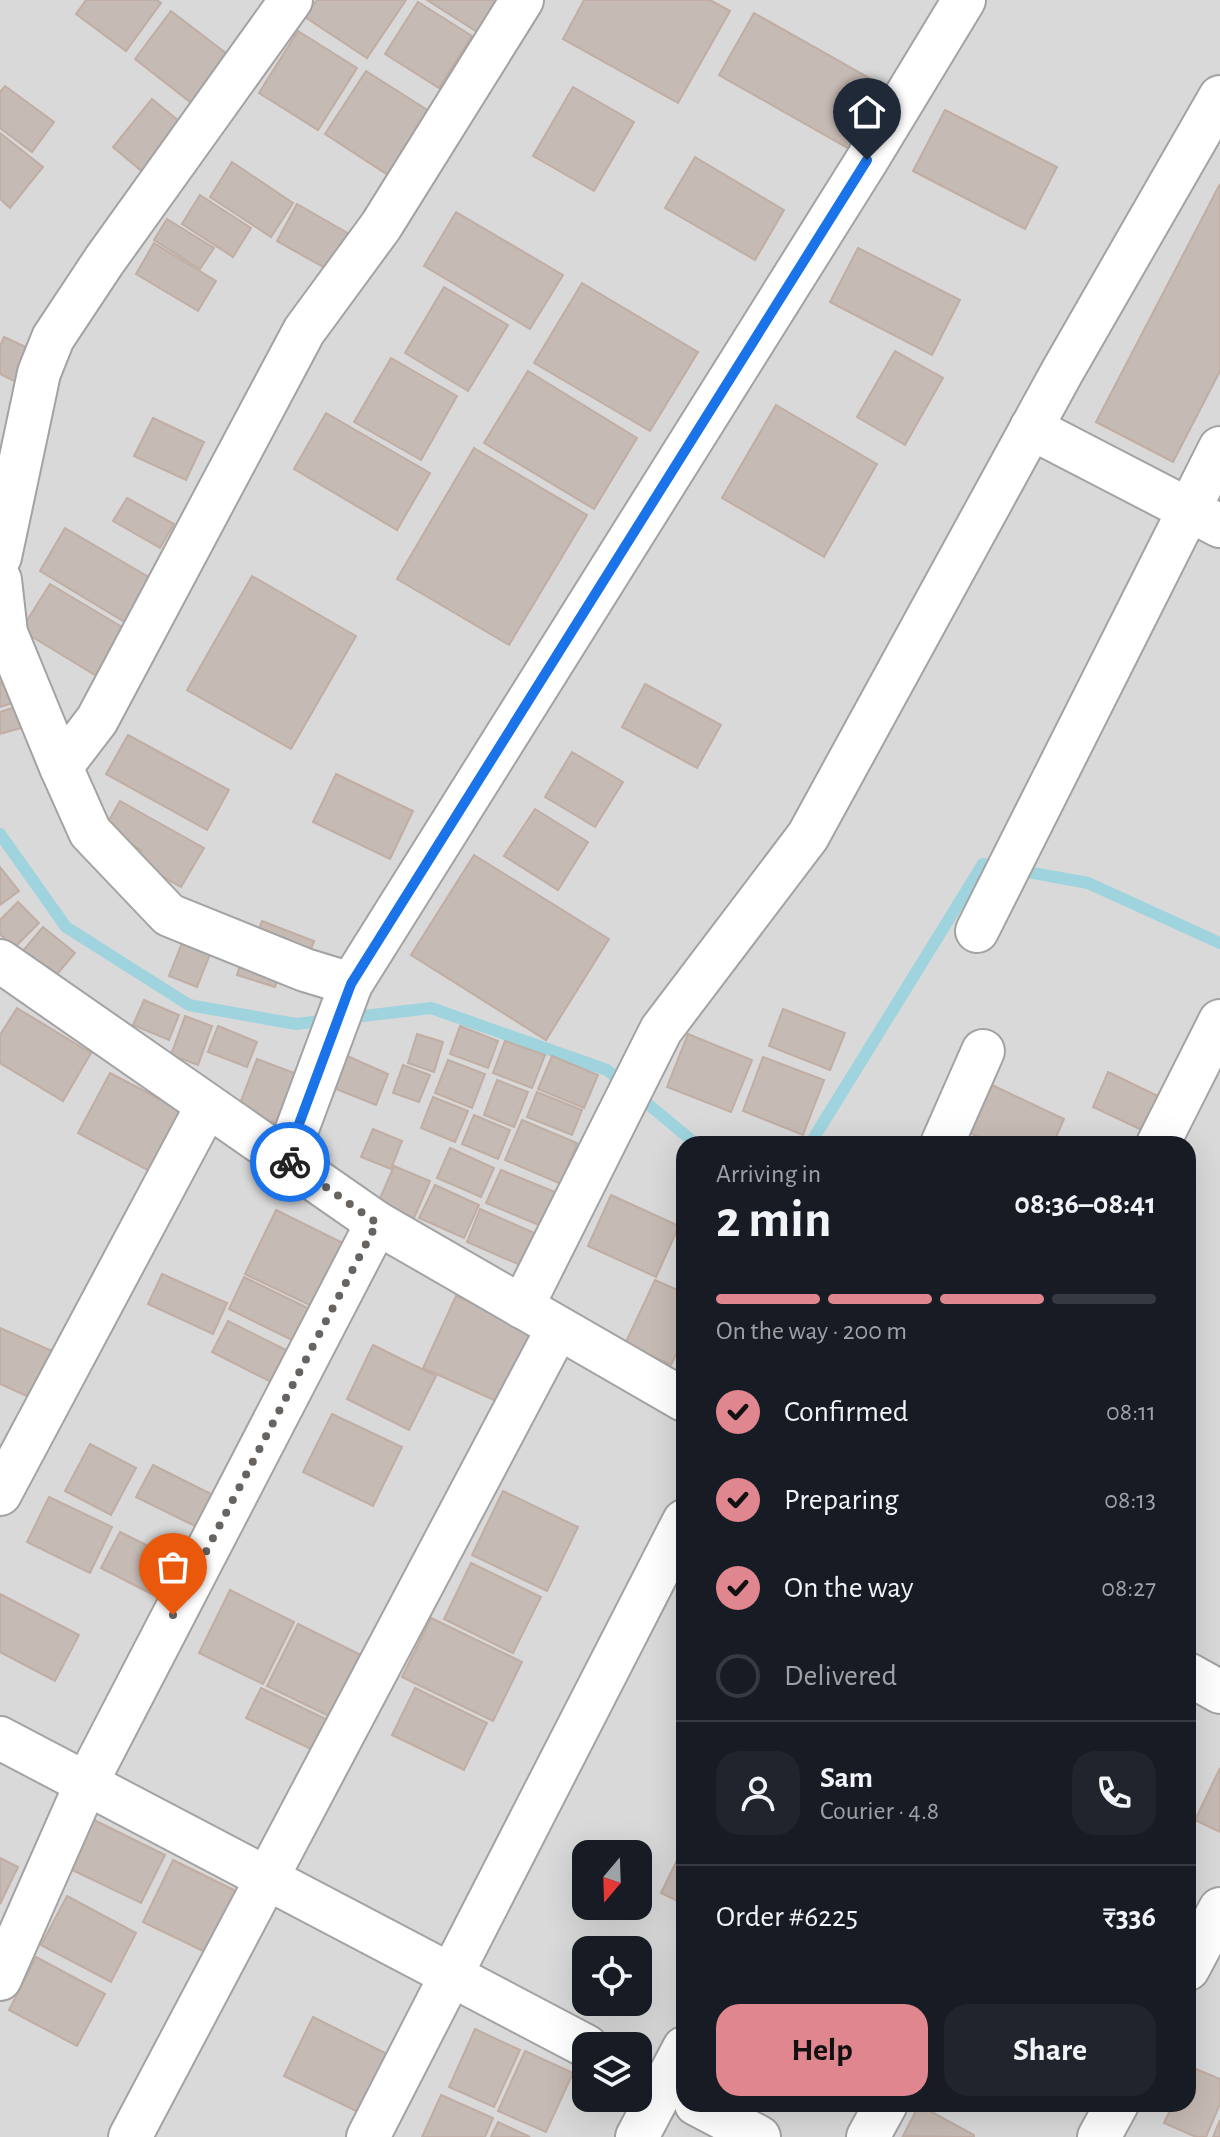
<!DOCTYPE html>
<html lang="en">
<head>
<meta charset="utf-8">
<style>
  :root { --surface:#171b24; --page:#20242c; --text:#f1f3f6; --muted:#9ea1a6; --line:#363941; --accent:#df868e }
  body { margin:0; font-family:"Alegreya Sans",sans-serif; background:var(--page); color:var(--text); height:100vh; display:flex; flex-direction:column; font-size:30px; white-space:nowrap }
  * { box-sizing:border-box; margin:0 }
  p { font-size:26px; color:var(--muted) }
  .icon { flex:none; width:44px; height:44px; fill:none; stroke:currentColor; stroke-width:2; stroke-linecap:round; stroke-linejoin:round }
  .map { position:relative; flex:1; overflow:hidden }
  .details { position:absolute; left:676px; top:1136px; width:520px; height:976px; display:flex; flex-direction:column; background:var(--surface); border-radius:24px; box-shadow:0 8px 32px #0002 }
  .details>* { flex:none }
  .needle { width:52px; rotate:199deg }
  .tools { position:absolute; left:572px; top:1840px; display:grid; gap:16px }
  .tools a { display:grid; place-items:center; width:80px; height:80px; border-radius:16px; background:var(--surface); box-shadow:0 8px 32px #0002; font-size:40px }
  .pin { position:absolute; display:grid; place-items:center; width:68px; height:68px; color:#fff; margin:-82px -34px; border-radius:50% 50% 50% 0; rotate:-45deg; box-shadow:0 0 8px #0007 }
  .pin .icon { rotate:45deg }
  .courier { position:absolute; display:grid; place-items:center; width:80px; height:80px; margin:-40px; border:6px solid #1a73e8; border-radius:50%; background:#fff; color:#222; box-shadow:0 2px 10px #0007 }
  .overview em { font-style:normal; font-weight:600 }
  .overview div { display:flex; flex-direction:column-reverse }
  .overview { display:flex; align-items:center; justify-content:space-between; height:136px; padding:0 40px }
  h1 { font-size:52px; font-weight:600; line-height:60px }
  .bar { display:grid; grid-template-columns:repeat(4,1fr); gap:12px 8px; align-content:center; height:96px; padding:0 40px }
  .bar i { height:10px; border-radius:6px; background:var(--line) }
  .bar .selected { background:var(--accent) }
  .bar p { grid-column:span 4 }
  .line { display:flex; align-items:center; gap:20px; padding:0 40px; border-top:2px solid var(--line) }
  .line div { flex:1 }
  .round { display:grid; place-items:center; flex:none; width:84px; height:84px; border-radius:24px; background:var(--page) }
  ol { padding:0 40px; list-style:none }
  li { display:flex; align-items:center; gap:24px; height:88px }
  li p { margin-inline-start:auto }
  li .icon { padding:8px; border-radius:50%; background:var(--accent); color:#111; stroke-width:4 }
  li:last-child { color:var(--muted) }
  li i { width:44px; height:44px; border:4px solid var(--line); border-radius:50% }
  .primary-button { display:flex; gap:16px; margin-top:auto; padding:16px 40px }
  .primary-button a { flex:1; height:92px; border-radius:24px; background:var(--accent); color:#111; font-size:32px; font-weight:600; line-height:92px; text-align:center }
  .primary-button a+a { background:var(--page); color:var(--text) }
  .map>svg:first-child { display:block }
  .residential { fill:#dad9d9; fill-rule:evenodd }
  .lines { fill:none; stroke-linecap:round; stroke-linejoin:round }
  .stream { stroke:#9fd4de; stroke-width:12 }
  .building { fill:#c6bab4; stroke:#c0ada3; stroke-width:2 }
  .street-casing { stroke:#a3a3a3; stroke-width:46 }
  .street { stroke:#fff; stroke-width:42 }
  .done { stroke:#666361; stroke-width:8; stroke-dasharray:0 14.4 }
  .route { stroke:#1a73e8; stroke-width:10 }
</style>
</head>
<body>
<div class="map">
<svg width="1220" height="2137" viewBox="0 0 1220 2137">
  <rect width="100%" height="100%" fill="#eee8e1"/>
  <!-- residential -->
  <path class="residential" d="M0,0H1220V2137H0ZM684,1144H1188V2104H684ZM586,1854H638V1906H586ZM586,1950H638V2002H586ZM586,2046H638V2098H586Z"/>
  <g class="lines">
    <!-- stream -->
    <g class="stream">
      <path d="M0,834L66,927L189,1005L296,1024L431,1008L607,1070L696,1144"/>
      <path d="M810,1144L983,864L1088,883L1220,943"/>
    </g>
  </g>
  <!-- building -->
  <g class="building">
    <path d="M86,0H157L161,3L126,51L76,14Z"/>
    <path d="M317,0H406L367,58L305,17Z"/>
    <path d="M427,0H515L490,40Z"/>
    <path d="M584,0H710L730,11L678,103L563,39Z"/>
    <path d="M418,2L472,36L439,88L385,54Z"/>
    <path d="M171,11L231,57L194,105L135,59Z"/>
    <path d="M754,13L894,92L858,154L719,75Z"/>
    <path d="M298,31L357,68L318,130L259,93Z"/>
    <path d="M366,71L429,111L388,175L325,134Z"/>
    <path d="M5,86L54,122L32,152L0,128V92Z"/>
    <path d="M573,87L634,122L594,191L533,156Z"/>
    <path d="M152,99L191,131L151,179L113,147Z"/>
    <path d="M945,110L1057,167L1025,229L913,171Z"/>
    <path d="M0,133L43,167L10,208L0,199Z"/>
    <path d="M695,157L784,210L755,260L665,208Z"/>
    <path d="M232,162L293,203L271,237L210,197Z"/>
    <path d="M1220,184V371L1173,462L1096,422Z"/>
    <path d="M200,195L251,228L233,257L182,224Z"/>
    <path d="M297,204L353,236L332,272L277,241Z"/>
    <path d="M456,212L563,275L530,329L424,266Z"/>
    <path d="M167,219L214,248L200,269L154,240Z"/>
    <path d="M154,243L216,281L198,311L136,274Z"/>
    <path d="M858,248L960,300L932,355L830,302Z"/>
    <path d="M582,283L698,352L650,431L534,363Z"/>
    <path d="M444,287L508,325L468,391L405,353Z"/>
    <path d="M4,337L41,354L26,387L0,374V346Z"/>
    <path d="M895,351L943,378L905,445L857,417Z"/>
    <path d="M391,358L457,396L421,460L354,422Z"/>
    <path d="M528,371L637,438L594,509L484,443Z"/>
    <path d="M776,405L877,464L824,557L722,498Z"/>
    <path d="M326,413L430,473L397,530L294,469Z"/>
    <path d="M153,418L204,442L186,480L134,456Z"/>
    <path d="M474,448L587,515L509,645L397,579Z"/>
    <path d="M127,498L174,524L160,548L113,521Z"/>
    <path d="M65,528L159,583L133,627L40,571Z"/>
    <path d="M252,576L356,636L291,749L187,690Z"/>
    <path d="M50,584L127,630L98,677L21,630Z"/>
    <path d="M15,677L22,700L0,707V682Z"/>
    <path d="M645,684L721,725L697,768L622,727Z"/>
    <path d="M24,704L31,725L0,734V712Z"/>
    <path d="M128,735L229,790L207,830L106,774Z"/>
    <path d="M572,752L623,782L595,827L545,797Z"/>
    <path d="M336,774L413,811L390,859L313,822Z"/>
    <path d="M120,801L204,848L181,887L135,861L141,850L104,829Z"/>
    <path d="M535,809L588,842L558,890L504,856Z"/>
    <path d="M474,855L609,939L546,1040L411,955Z"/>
    <path d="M0,867L19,891L0,905Z"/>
    <path d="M18,902L39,923L14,948L0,934V920Z"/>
    <path d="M262,921L314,941L305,966L253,946Z"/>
    <path d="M43,927L75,953L48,985L16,959Z"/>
    <path d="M184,938L212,949L197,987L169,976Z"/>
    <path d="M244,952L282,964L275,987L237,975Z"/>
    <path d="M144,1000L179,1015L169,1040L133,1025Z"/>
    <path d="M17,1008L91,1053L63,1101L0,1063V1035Z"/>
    <path d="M783,1009L845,1033L830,1070L769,1046Z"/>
    <path d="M185,1016L212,1026L198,1065L171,1055Z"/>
    <path d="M218,1026L257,1042L247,1067L208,1052Z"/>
    <path d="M460,1026L498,1041L488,1068L450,1054Z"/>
    <path d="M417,1034L443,1042L434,1072L408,1063Z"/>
    <path d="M688,1034L752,1060L731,1112L667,1087Z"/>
    <path d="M505,1041L545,1055L532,1088L493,1073Z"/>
    <path d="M345,1055L388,1074L376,1105L331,1087Z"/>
    <path d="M552,1056L598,1075L584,1108L538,1089Z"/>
    <path d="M763,1057L824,1080L803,1135L743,1111Z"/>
    <path d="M257,1059L305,1077L286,1127L238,1109Z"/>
    <path d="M448,1060L485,1074L472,1108L435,1093Z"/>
    <path d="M403,1065L430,1075L419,1102L393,1093Z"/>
    <path d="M1108,1072L1162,1098L1146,1132L1093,1107Z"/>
    <path d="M110,1073L188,1114L155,1174L78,1133Z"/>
    <path d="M497,1080L528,1092L514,1127L484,1115Z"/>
    <path d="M992,1085L1064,1119L1053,1144H994L970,1133Z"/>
    <path d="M537,1092L582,1110L572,1135L527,1117Z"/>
    <path d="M433,1097L468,1111L455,1142L421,1128Z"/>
    <path d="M474,1115L510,1130L498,1159L462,1144Z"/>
    <path d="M522,1120L577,1143L561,1184L505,1160Z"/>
    <path d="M373,1129L402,1141L391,1169L361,1157Z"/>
    <path d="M968,1136L985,1144H965Z"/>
    <path d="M450,1148L494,1168L481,1197L437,1178Z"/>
    <path d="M394,1166L430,1181L414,1218L378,1203Z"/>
    <path d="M501,1170L560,1194L546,1228L486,1203Z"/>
    <path d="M435,1185L479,1205L464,1238L419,1218Z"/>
    <path d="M611,1195L679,1226L656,1277L588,1246Z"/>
    <path d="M480,1209L541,1236L527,1268L467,1242Z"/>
    <path d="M276,1210L353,1248L322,1311L245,1274Z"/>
    <path d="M162,1274L227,1303L213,1334L148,1304Z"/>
    <path d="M244,1277L322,1315L306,1347L229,1309Z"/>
    <path d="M655,1280L684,1293V1338L671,1365L625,1344Z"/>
    <path d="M456,1296L540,1333L507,1406L423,1368Z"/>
    <path d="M228,1321L292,1353L277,1385L212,1352Z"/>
    <path d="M0,1328L52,1351L31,1398L0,1384Z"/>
    <path d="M373,1345L436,1376L409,1430L347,1399Z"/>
    <path d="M332,1414L402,1447L373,1506L303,1472Z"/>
    <path d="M90,1444L136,1468L111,1515L65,1491Z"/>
    <path d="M153,1465L217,1497L201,1529L136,1497Z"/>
    <path d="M503,1491L578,1527L547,1591L472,1555Z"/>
    <path d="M49,1497L112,1527L90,1573L27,1542Z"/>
    <path d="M120,1532L192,1568L173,1605L101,1568Z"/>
    <path d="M471,1563L541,1597L513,1653L444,1619Z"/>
    <path d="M230,1590L294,1622L263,1684L199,1653Z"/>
    <path d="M0,1594L79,1635L55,1681L0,1652Z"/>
    <path d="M431,1618L522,1662L493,1721L402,1677Z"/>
    <path d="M298,1624L365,1657L335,1719L267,1686Z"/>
    <path d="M261,1688L332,1722L317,1752L246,1718Z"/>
    <path d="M415,1688L487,1723L464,1770L392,1735Z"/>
    <path d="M1220,1768V1832L1195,1820Z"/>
    <path d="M90,1818L165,1855L141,1903L66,1867Z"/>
    <path d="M684,1846V1904L661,1893Z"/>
    <path d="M0,1858L18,1867L0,1904Z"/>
    <path d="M173,1860L240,1893L209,1954L143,1922Z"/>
    <path d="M67,1896L136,1933L111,1982L41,1945Z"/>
    <path d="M36,1957L105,1994L77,2046L9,2010Z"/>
    <path d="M313,2017L387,2054L358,2112L284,2076Z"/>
    <path d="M475,2029L520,2050L494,2107L449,2087Z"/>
    <path d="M525,2051L573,2073L546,2132L498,2111Z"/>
    <path d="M1189,2066L1220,2079V2104L1206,2137H1196L1164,2123L1173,2104H1188Z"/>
    <path d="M441,2095L493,2118L485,2137H422Z"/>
    <path d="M919,2105L974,2135V2137L903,2136Z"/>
    <path d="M1220,2120V2137H1213Z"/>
    <path d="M498,2122L530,2137H491Z"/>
  </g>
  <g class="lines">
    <defs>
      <g id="street">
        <path d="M1031,428L1220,526"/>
        <path d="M0,557L39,373L53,338L104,261L291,0"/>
        <path d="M0,580L6,633L61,767L90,832L169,915L305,970L351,984"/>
        <path d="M61,767L97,720L304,331L381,226L522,0"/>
        <path d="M977,931L1220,448"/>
        <path d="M0,961L377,1223L684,1400"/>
        <path d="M942,1144L983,1051"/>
        <path d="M1158,1144L1220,1021"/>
        <path d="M286,1159L351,984L867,160L964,0"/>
        <path d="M522,1307L661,1030L808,836L1062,372L1220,97"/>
        <path d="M0,1494L207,1106"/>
        <path d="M1188,1674L1220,1692"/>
        <path d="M0,1738L586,2046"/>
        <path d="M1188,1969L1220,1909"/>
        <path d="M0,1979L86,1784L377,1223"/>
        <path d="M696,2104L759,2137"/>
        <path d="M130,2137L558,1328"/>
        <path d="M368,2137L684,1521"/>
        <path d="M637,2137L684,2048"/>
        <path d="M868,2137L886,2104"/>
        <path d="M1099,2137L1117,2104"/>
      </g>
    </defs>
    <!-- street casing -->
    <use href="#street" class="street-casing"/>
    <!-- street -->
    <use href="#street" class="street"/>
  </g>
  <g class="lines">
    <!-- done -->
    <path class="done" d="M173,1615L377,1223L290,1162"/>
    <!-- route -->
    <path class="route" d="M290,1162L286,1159L351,984L867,160"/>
  </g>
</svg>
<div class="tools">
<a><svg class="needle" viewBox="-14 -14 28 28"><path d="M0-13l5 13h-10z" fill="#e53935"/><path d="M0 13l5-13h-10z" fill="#9ea1a6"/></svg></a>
<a><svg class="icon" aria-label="locate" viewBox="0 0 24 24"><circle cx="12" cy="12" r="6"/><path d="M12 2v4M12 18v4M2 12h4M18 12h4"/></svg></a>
<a><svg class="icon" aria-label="layers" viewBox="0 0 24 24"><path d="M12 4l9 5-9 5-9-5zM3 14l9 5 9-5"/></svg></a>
</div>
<div class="pin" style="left:173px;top:1615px;background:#ea580c"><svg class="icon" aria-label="bag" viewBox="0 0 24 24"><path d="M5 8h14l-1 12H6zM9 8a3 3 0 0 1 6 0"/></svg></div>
<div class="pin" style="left:867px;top:160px;background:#1f2937"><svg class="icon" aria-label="home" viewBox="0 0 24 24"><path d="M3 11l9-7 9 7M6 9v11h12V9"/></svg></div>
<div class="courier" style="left:290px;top:1162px"><svg class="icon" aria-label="bike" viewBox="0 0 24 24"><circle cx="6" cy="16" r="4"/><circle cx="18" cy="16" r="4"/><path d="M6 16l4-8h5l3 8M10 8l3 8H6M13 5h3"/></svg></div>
<section class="details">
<div class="overview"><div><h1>2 min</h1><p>Arriving in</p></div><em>08:36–08:41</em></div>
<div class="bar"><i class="selected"></i><i class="selected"></i><i class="selected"></i><i></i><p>On the way · 200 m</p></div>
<ol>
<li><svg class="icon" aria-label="check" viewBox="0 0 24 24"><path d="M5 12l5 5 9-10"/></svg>Confirmed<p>08:11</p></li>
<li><svg class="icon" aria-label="check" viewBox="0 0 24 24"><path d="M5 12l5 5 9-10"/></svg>Preparing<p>08:13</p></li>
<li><svg class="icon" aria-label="check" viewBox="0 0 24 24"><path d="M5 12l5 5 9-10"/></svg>On the way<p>08:27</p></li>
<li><i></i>Delivered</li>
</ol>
<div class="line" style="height:144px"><a class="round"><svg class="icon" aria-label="person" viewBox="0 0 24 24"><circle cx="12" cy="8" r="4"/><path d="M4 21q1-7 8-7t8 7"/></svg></a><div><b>Sam</b><p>Courier · 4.8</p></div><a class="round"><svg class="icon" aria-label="phone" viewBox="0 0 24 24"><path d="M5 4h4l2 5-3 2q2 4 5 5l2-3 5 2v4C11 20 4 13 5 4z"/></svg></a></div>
<div class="line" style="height:104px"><div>Order #6225</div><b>₹336</b></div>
<div class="primary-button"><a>Help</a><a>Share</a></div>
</section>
</div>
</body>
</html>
